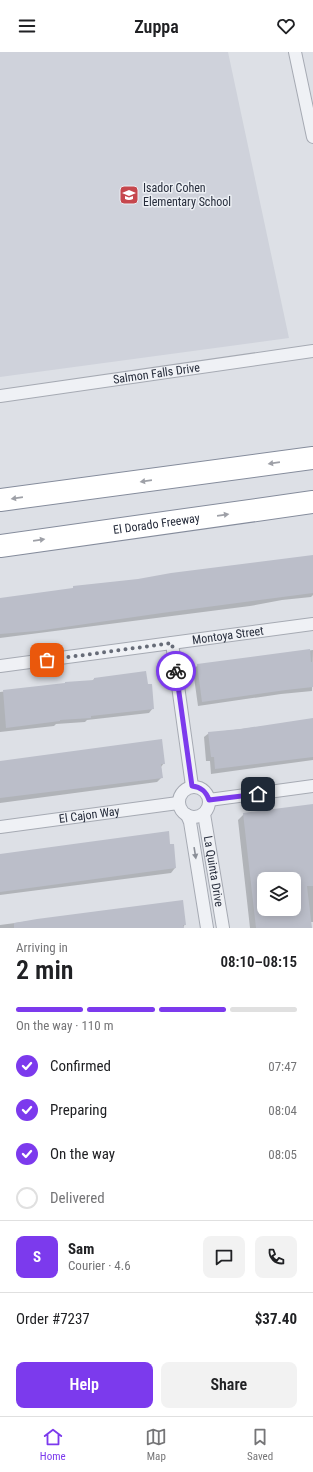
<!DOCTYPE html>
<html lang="en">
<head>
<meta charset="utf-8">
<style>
  :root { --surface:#fff; --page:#f2f2f2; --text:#202124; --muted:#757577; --line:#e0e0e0; --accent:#7c3aed }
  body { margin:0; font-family:"Roboto Condensed",sans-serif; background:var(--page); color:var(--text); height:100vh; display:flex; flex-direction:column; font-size:15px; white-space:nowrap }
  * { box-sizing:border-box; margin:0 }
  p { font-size:13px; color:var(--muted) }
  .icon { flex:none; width:22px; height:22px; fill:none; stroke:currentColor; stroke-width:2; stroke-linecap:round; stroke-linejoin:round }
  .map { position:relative; height:876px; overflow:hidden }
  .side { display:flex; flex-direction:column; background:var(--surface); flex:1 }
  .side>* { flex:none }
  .buttons { position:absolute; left:257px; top:820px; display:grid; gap:8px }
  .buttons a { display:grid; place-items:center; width:44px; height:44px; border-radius:8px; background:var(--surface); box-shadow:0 2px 10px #0003; font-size:20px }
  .pin { position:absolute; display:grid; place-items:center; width:34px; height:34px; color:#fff; margin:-17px; border-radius:8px; box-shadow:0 2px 6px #0006 }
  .courier { position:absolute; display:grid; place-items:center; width:40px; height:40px; margin:-20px; border:3px solid #7c3aed; border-radius:50%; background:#fff; color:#222; box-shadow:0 1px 5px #0007 }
  .overview em { font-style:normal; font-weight:600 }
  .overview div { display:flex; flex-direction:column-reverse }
  .overview { display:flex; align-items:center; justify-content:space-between; height:68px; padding:0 16px }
  h1 { font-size:26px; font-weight:600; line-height:30px }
  .bar { display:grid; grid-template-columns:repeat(4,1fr); gap:6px 4px; align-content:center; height:48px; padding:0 16px }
  .bar i { height:5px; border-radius:3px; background:var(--line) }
  .bar .on { background:var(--accent) }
  .bar p { grid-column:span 4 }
  .line { display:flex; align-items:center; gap:10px; padding:0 16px; border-top:1px solid var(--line) }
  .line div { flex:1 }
  .round { display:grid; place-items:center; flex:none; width:42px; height:42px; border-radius:8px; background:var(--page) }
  ol { padding:0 16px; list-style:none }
  li { display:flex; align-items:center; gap:12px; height:44px }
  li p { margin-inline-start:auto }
  li .icon { padding:4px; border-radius:50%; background:var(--accent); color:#fff; stroke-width:4 }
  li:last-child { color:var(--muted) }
  li i { width:22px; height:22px; border:2px solid var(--line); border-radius:50% }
  .button { display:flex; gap:8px; margin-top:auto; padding:8px 16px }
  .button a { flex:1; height:46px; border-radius:8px; background:var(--accent); color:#fff; font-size:16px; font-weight:600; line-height:46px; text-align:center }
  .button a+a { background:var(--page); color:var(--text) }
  header { display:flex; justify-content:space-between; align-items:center; height:52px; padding:0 16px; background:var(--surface); font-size:18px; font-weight:600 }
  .tab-bar { display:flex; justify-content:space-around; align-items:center; height:56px; border-top:1px solid var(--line); background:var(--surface); font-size:11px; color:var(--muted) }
  .tab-bar a { display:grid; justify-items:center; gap:2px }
  .tab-bar .on { color:var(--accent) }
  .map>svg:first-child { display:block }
  .built { fill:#cfd2db }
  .shadow { fill:#0003; fill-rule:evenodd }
  .building { fill:#bbbec9; fill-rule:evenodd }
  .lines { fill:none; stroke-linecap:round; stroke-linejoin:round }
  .street-casing { stroke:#a6aab3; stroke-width:14 }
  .highway-casing { stroke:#858c9c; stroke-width:24 }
  .street { stroke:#eff1f5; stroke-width:12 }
  .highway { stroke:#fff; stroke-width:22 }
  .oneway { fill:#9ea0a7 }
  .oneway2 { fill:#8b8f98 }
  .done { stroke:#676c78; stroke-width:4; stroke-dasharray:0 7.2 }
  .route { stroke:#7c3aed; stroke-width:5 }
  .labels { text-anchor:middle; stroke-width:3; stroke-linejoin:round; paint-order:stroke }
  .poi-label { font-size:12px; fill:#272d3c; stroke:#eceff4; text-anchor:start }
  .street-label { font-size:12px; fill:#272d3c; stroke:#eceff4 }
</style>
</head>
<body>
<header><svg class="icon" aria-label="menu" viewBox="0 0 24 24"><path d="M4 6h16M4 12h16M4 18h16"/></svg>Zuppa<svg class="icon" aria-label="heart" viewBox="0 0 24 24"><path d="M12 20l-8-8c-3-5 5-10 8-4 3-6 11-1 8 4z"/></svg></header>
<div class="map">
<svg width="313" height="876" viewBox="0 0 313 876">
  <rect width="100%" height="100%" fill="#dde0e6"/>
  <!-- built -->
  <path class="built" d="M0,0H228L289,286L0,325Z"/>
  <!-- shadow -->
  <g class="shadow">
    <path d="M313,505V543L311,545L282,548L250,554L0,586V547Z"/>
    <path d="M313,598L312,639L281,642L198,654L193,618L198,613Z"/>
    <path d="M94,627L147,633L153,656L149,661L87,668L85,670L56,672L54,674L0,680V640L92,629Z"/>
    <path d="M313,668V708L211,722L210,709H206L204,685L209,681Z"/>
    <path d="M0,710L164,711L161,715L162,725L157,730L0,751Z"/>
    <path d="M313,753V870H311V876H250L238,768L244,762ZM264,827H294V857H264Z"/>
    <path d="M173,793L175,816L171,821L0,843V803Z"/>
    <path d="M182,849L185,872L183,876H0V873Z"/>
  </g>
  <!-- building -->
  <g class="building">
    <path d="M313,503V541L162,561L37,579L0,582V546L73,536V534L138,527L171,521Z"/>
    <path d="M310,597L311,610H313V635L286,638L202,650L197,612Z"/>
    <path d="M146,619L148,632H152L154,657L91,664V666L60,668V669L6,676L3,638L65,631V630L94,628V626Z"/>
    <path d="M313,666V705L215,717L214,705H211L208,680L240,677Z"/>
    <path d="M162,687L165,712H161L163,726L0,746V709Z"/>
    <path d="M313,752V834H307L312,876H256L243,761ZM264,827H294V857H264Z"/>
    <path d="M169,779L170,792H174L176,816L0,840V802Z"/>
    <path d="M183,848L186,873H183L184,876H14V871L37,867Z"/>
  </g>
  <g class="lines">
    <defs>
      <g id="street">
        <path d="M295,0L313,85"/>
        <path id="s1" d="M0,344L313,299"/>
        <path d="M172,591L192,734"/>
        <path id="s2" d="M0,614L313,572"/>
        <circle cx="194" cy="750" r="15"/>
        <path d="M209,748L313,734"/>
        <path id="s3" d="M204,762L223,876"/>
        <path d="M187,763L190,770L207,876"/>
        <path id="s4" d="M0,775L178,751"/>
      </g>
      <g id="highway">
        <path d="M0,448L313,406"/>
        <path id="s5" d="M0,494L313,450"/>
      </g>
    </defs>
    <!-- street casing -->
    <use href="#street" class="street-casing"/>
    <!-- highway casing -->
    <use href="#highway" class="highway-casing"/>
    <!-- street -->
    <use href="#street" class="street"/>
    <!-- highway -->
    <use href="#highway" class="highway"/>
  </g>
  <!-- one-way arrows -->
  <defs><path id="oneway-solid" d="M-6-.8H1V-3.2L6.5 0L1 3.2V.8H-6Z"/></defs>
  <g class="oneway">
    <use href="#oneway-solid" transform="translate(274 411) rotate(172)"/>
    <use href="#oneway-solid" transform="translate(146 429) rotate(172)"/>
    <use href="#oneway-solid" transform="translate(17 446) rotate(172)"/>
    <use href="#oneway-solid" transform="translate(223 463) rotate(-8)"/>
    <use href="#oneway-solid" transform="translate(39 488) rotate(-8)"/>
  </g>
  <use class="oneway2" href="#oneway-solid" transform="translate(195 801) rotate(81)"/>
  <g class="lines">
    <!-- done -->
    <path class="done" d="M47,608L172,591L176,619"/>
    <!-- route -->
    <path class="route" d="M176,619L192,734C201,735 206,739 209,748L258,742"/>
  </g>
  <!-- icons -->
  <defs>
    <symbol id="school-square" viewBox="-11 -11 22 22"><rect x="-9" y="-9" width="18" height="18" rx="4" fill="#c6474d" stroke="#eceff4"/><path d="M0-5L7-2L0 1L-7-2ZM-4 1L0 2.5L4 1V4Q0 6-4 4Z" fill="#fff"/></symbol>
  </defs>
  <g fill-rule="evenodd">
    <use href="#school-square" x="118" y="132" width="22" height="22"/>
  </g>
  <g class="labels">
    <!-- poi labels -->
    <g class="poi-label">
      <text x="143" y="140">Isador Cohen<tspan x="143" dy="14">Elementary School</tspan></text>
    </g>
    <!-- street labels -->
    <g class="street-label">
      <text dy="4" stroke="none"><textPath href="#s1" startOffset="158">Salmon Falls Drive</textPath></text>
      <text dy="4" stroke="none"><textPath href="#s5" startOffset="158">El Dorado Freeway</textPath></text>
      <text dy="4" stroke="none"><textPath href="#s2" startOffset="230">Montoya Street</textPath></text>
      <text dy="4" stroke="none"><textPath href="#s4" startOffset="90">El Cajon Way</textPath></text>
      <text dy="4" stroke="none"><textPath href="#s3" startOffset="58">La Quinta Drive</textPath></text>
    </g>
  </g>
</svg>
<div class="buttons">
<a><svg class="icon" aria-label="layers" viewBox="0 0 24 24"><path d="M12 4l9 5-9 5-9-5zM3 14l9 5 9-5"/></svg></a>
</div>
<div class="pin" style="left:47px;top:608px;background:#ea580c"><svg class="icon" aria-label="bag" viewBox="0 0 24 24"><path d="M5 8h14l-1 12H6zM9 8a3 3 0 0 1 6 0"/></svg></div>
<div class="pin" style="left:258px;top:742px;background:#1f2937"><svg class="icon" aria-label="home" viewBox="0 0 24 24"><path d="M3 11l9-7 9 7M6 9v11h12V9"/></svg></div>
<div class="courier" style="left:176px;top:619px"><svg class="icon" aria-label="bike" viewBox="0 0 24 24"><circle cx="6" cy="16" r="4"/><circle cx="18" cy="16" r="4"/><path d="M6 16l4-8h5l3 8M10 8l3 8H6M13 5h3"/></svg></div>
</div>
<section class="side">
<div class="overview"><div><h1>2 min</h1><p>Arriving in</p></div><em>08:10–08:15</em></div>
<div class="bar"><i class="on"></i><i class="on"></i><i class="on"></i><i></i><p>On the way · 110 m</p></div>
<ol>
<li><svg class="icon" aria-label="check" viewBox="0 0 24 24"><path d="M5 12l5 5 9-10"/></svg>Confirmed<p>07:47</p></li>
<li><svg class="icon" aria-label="check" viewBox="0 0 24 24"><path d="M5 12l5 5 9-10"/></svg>Preparing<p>08:04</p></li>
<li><svg class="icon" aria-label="check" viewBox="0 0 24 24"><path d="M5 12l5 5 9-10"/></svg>On the way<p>08:05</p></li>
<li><i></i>Delivered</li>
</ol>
<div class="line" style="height:72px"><b class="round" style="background:var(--accent);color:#fff">S</b><div><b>Sam</b><p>Courier · 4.6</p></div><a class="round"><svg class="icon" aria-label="chat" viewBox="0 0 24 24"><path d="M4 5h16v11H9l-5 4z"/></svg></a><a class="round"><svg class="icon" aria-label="phone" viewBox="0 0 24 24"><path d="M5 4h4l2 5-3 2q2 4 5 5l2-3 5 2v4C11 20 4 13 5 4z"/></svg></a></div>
<div class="line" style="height:52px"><div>Order #7237</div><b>$37.40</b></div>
<div class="button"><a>Help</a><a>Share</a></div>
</section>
<nav class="tab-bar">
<a class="on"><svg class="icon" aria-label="home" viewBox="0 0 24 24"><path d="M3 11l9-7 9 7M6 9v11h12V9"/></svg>Home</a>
<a><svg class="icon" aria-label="map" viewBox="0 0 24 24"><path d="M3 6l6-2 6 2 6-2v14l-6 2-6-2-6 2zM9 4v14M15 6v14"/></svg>Map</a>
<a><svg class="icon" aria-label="saved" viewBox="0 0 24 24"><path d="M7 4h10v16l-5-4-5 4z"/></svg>Saved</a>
</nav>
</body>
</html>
